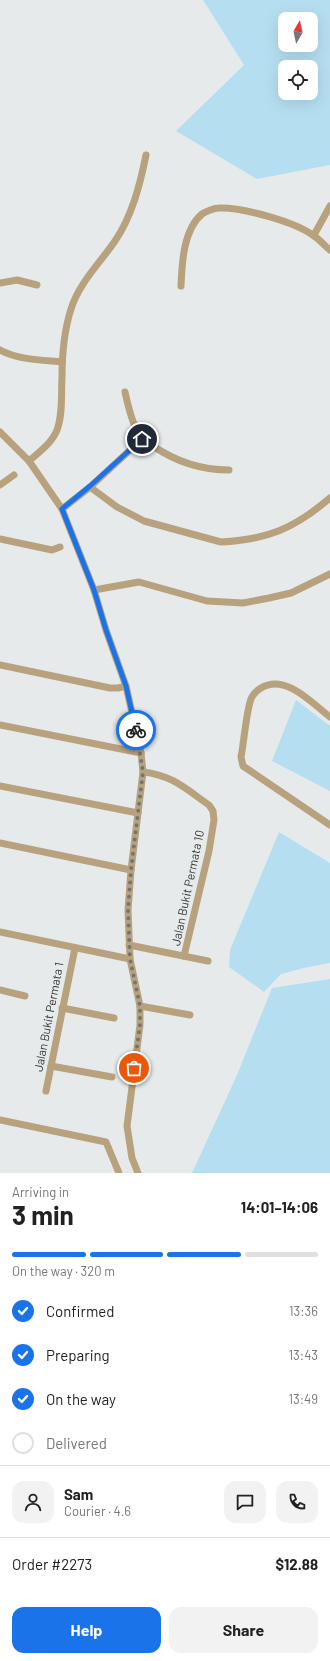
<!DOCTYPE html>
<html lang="en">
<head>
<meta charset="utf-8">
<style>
  :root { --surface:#fff; --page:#f2f2f2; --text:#222; --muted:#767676; --line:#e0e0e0; --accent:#1a73e8 }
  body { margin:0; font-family:Barlow,sans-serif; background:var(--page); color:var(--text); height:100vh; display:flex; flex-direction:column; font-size:15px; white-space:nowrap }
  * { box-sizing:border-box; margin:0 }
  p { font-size:13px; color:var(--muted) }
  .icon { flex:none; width:22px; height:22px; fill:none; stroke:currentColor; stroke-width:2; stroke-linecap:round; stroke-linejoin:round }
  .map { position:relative; height:1173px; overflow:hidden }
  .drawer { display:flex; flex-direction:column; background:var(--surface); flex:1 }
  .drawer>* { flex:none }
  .needle { width:26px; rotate:9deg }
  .tools { position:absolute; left:278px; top:12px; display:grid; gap:8px }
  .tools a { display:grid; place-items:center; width:40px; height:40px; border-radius:8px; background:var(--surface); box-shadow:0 4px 16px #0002; font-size:20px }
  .pin { position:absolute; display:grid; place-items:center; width:34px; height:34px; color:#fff; margin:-17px; border:2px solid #fff; border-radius:50%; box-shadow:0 1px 4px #0007 }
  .courier { position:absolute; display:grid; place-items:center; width:40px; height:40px; margin:-20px; border:3px solid #1a73e8; border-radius:50%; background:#fff; color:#222; box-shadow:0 1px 5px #0007 }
  .headline em { font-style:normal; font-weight:700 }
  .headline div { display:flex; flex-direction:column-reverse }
  .headline { display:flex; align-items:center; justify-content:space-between; height:68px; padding:0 12px }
  h1 { font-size:26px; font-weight:700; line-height:30px }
  .bar { display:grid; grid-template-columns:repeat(4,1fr); gap:6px 4px; align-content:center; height:48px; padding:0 12px }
  .bar i { height:5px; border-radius:3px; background:var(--line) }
  .bar .on { background:var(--accent) }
  .bar p { grid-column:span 4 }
  .line { display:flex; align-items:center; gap:10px; padding:0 12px; border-top:1px solid var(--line) }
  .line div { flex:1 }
  .round { display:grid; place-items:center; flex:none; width:42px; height:42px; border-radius:12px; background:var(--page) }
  ol { padding:0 12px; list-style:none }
  li { display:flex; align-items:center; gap:12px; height:44px }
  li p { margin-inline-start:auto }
  li .icon { padding:4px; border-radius:50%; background:var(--accent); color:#fff; stroke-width:4 }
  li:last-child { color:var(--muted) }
  li i { width:22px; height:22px; border:2px solid var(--line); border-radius:50% }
  .primary-button { display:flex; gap:8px; margin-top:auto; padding:8px 12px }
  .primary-button a { flex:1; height:46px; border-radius:12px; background:var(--accent); color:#fff; font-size:16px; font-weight:700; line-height:46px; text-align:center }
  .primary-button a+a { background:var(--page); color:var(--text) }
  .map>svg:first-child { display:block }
  .green { fill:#b5dff1; fill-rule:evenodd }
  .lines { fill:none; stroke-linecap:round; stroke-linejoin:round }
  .minor { stroke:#b8a27e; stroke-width:7 }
  .done { stroke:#727575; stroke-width:4; stroke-dasharray:0 7.2 }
  .route { stroke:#1a73e8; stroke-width:5 }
  .labels { text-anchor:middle; stroke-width:4; stroke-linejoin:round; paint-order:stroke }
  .street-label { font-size:12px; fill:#343636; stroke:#e6eaeb }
</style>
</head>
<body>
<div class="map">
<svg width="330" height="1173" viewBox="0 0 330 1173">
  <rect width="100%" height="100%" fill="#e6eaeb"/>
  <!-- green -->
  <g class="green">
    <path d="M203,0H330V165L257,179L176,131L244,65ZM285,19H311V45H285ZM285,67H311V93H285Z"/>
    <path d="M296,700L330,726V791L272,761Z"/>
    <path d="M279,832L330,863V963L308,967L281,974L264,992L229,967L230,950Z"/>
    <path d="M330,979V1173H192L237,1075L272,988Z"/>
  </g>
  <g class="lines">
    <!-- minor -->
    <g class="minor">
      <path d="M314,235L330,206"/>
      <path d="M0,283L17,280L37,285"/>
      <path d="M181,286C182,264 183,230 202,214C205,212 214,208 219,208C242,207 296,222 314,236C320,240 325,246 330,250"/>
      <path d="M0,350C19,360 41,360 62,362"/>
      <path d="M125,392C128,406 133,428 142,439C145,441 149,444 153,446C175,461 201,470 229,470"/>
      <path d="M0,432L29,461L62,509L94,590L106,630L126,686L141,753L143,772L131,870L128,910L130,959L140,1006V1025L127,1126L132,1158L138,1173"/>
      <path d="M29,461C39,452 52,443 57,430C63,414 61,395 62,378C62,355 64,331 71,309C79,283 100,263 115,241C132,216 140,185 146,155"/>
      <path d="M0,485L14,475"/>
      <path d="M90,487L117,507L144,521L221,542C267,540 295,528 330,498"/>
      <path d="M62,509L90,487L142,439"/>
      <path d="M0,539L52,550L60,547"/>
      <path d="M94,590L139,582L207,601L243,603L269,598L291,593L330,574"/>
      <path d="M0,665L110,688H118L126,686"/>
      <path d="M330,717C312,703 285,673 261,688C256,691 253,694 251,699C246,713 244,742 241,757L243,766L330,825"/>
      <path d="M0,725L141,753"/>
      <path d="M143,772C172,775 186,789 209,805L213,811L214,820L209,851L184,956"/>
      <path d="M0,786L138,813"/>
      <path d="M0,843L131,870"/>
      <path d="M0,932L130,959"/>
      <path d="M129,945L208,961"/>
      <path d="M0,990L25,996"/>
      <path d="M140,1006L190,1015"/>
      <path d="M62,1008L114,1018"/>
      <path d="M51,1066L112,1077"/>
      <path d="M46,1091L75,948"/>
      <path d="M0,1120L106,1142L119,1173"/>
    </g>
  </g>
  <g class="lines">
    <!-- done -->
    <path class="done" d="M134,1068L140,1025V1006L130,959L128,910L131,870L143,772L136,730"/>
    <!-- route -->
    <path class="route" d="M136,730L126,686L106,630L94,590L62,509L90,486L142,439"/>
  </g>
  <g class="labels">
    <!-- street labels -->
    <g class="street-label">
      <text transform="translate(188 888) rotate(-78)" y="4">Jalan Bukit Permata 10</text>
      <text transform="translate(49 1017) rotate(-79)" y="4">Jalan Bukit Permata 1</text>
    </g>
  </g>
</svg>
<div class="tools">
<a><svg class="needle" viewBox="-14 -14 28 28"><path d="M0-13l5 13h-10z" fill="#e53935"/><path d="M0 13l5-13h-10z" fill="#767676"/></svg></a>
<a><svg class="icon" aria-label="locate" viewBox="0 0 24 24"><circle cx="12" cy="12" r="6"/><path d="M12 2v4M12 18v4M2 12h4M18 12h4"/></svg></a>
</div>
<div class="pin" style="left:134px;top:1068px;background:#ea580c"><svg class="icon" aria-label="bag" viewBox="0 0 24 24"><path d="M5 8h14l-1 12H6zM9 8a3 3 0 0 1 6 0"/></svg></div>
<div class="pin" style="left:142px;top:439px;background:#1f2937"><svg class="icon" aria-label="home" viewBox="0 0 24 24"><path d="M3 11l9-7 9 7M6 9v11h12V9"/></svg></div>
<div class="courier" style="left:136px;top:730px"><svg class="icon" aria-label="bike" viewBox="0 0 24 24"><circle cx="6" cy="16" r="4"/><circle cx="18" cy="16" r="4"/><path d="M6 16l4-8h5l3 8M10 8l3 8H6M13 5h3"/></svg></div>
</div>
<section class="drawer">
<div class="headline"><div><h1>3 min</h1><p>Arriving in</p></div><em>14:01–14:06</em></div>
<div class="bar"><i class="on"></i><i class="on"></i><i class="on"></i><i></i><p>On the way · 320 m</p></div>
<ol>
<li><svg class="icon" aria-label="check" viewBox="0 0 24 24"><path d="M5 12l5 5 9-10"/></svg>Confirmed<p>13:36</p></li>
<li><svg class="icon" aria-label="check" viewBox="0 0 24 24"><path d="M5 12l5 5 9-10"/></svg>Preparing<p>13:43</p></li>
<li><svg class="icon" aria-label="check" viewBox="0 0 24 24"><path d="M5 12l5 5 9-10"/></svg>On the way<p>13:49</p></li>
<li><i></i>Delivered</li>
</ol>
<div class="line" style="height:72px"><a class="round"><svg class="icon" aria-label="person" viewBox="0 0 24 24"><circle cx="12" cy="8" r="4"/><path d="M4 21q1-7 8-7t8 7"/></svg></a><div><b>Sam</b><p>Courier · 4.6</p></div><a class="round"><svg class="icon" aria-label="chat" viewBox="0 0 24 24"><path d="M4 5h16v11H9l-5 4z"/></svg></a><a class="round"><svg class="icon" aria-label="phone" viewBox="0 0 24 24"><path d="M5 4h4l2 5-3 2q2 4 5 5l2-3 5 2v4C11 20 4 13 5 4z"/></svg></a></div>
<div class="line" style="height:52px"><div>Order #2273</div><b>$12.88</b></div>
<div class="primary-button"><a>Help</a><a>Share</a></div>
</section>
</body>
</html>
